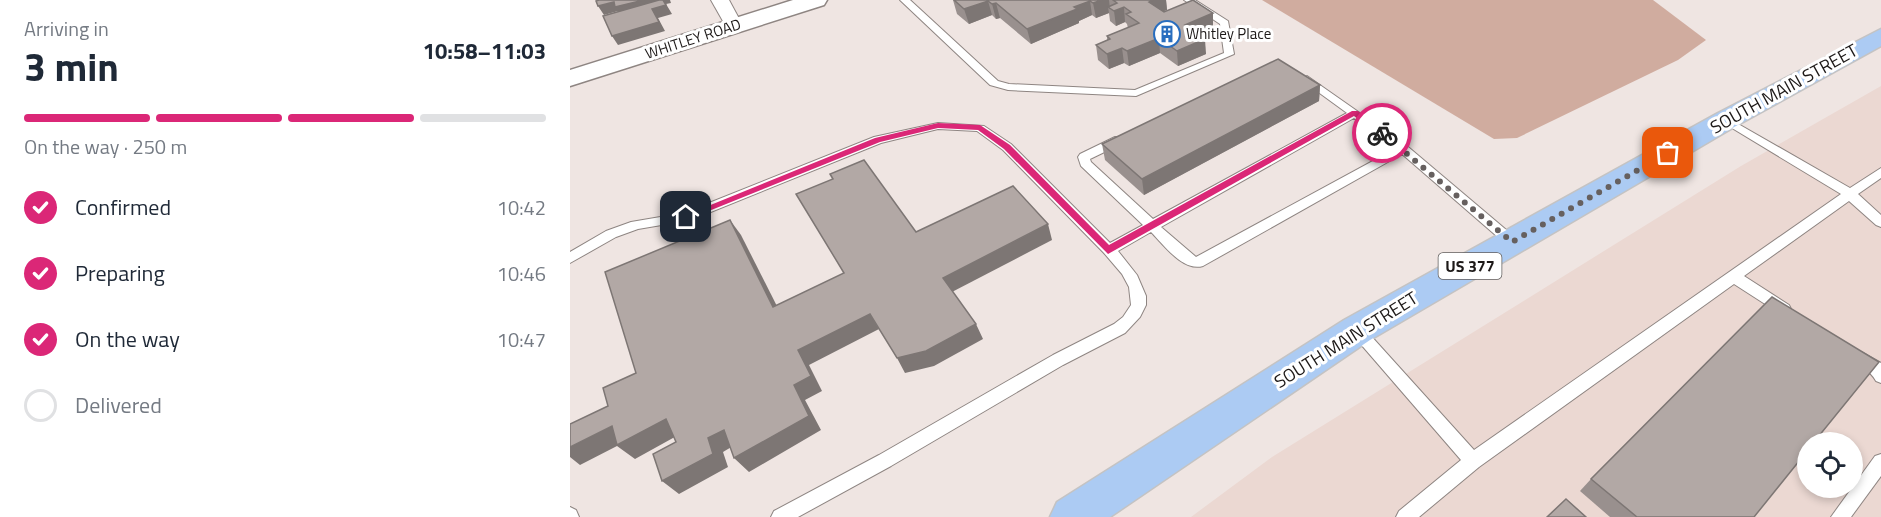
<!DOCTYPE html>
<html lang="en">
<head>
<meta charset="utf-8">
<style>
  :root { --surface:#fff; --page:#f6f6f7; --text:#1f2937; --muted:#747a83; --line:#e0e1e3; --accent:#db2777 }
  body { margin:0; font-family:"Titillium Web",sans-serif; background:var(--page); color:var(--text); height:100vh; display:flex; flex-direction:column; font-size:22px; white-space:nowrap }
  * { box-sizing:border-box; margin:0 }
  p { font-size:20px; color:var(--muted) }
  .icon { flex:none; width:33px; height:33px; fill:none; stroke:currentColor; stroke-width:2; stroke-linecap:round; stroke-linejoin:round }
  .map { position:relative; flex:1; overflow:hidden }
  .drawer { display:flex; flex-direction:column; background:var(--surface); width:570px }
  .drawer>* { flex:none }
  .tools { position:absolute; left:1227px; top:432px; display:grid; gap:12px }
  .tools a { display:grid; place-items:center; width:66px; height:66px; border-radius:50%; background:var(--surface); box-shadow:0 3px 9px #0003; font-size:30px }
  .pin { position:absolute; display:grid; place-items:center; width:51px; height:51px; color:#fff; margin:-26px; border-radius:12px; box-shadow:0 3px 9px #0006 }
  .courier { position:absolute; display:grid; place-items:center; width:60px; height:60px; margin:-30px; border:4px solid #db2777; border-radius:50%; background:#fff; color:#222; box-shadow:0 2px 8px #0007 }
  .summary em { font-style:normal; font-weight:700 }
  .summary div { display:flex; flex-direction:column-reverse }
  .summary { display:flex; align-items:center; justify-content:space-between; height:102px; padding:0 24px }
  h1 { font-size:39px; font-weight:700; line-height:45px }
  .bar { display:grid; grid-template-columns:repeat(4,1fr); gap:9px 6px; align-content:center; height:72px; padding:0 24px }
  .bar i { height:8px; border-radius:4px; background:var(--line) }
  .bar .selected { background:var(--accent) }
  .bar p { grid-column:span 4 }
  ol { padding:0 24px; list-style:none }
  li { display:flex; align-items:center; gap:18px; height:66px }
  li p { margin-inline-start:auto }
  li .icon { padding:6px; border-radius:50%; background:var(--accent); color:#fff; stroke-width:4 }
  li:last-child { color:var(--muted) }
  li i { width:33px; height:33px; border:3px solid var(--line); border-radius:50% }
  main { display:flex; flex:1; min-height:0 }
  .map>svg:first-child { display:block }
  .built { fill:#ebd8d2; fill-rule:evenodd }
  .green { fill:#d0ac9f }
  .lines { fill:none; stroke-linecap:round; stroke-linejoin:round }
  .lane-casing { stroke:#8e8582; stroke-width:2 }
  .street-casing { stroke:#8e8582; stroke-width:2 }
  .secondary-casing { stroke:#8e8582; stroke-width:3 }
  .primary-casing { stroke:#c4c3c3; stroke-width:3 }
  .lane { fill:#fff; fill-rule:evenodd }
  .street { fill:#fff; fill-rule:evenodd }
  .secondary { fill:#fff; fill-rule:evenodd }
  .primary { fill:#accbf3; fill-rule:evenodd }
  .wall { fill:#99908e }
  .shaded-wall { fill:#7d7674 }
  .building { fill:#b2a8a5; stroke:#7d7674; stroke-width:1.5 }
  .route { fill:#db2777 }
  .done { stroke:#66605f; stroke-width:6; stroke-dasharray:0 10.8 }
  .labels { text-anchor:middle; stroke-width:6; stroke-linejoin:round; paint-order:stroke }
  .far-poi-label { font-size:15px; fill:#1d1918; stroke:#fff; text-anchor:start }
  .far-street-label { font-size:15px; fill:#1d1918; stroke:#fff }
  .shield { fill:#fff; stroke:#615e5d; stroke-width:1.5 }
  .shield-label { font-size:16px; font-weight:bold; fill:#1d1918 }
  .street-label { font-size:18px; fill:#1d1918; stroke:#fff }
</style>
</head>
<body>
<main>
<section class="drawer">
<div class="summary"><div><h1>3 min</h1><p>Arriving in</p></div><em>10:58–11:03</em></div>
<div class="bar"><i class="selected"></i><i class="selected"></i><i class="selected"></i><i></i><p>On the way · 250 m</p></div>
<ol>
<li><svg class="icon" aria-label="check" viewBox="0 0 24 24"><path d="M5 12l5 5 9-10"/></svg>Confirmed<p>10:42</p></li>
<li><svg class="icon" aria-label="check" viewBox="0 0 24 24"><path d="M5 12l5 5 9-10"/></svg>Preparing<p>10:46</p></li>
<li><svg class="icon" aria-label="check" viewBox="0 0 24 24"><path d="M5 12l5 5 9-10"/></svg>On the way<p>10:47</p></li>
<li><i></i>Delivered</li>
</ol>
</section>
<div class="map">
<svg width="1311" height="517" viewBox="0 0 1311 517">
  <rect width="100%" height="100%" fill="#efe5e2"/>
  <!-- built -->
  <path class="built" d="M1311,86V517H621L702,457L1171,166ZM1238,442H1282V488H1238Z"/>
  <!-- green -->
  <path class="green" d="M692,0H1083L1136,40L1108,60L947,138L924,139Z"/>
  <g class="lines">
    <defs>
      <g id="lane">
        <path d="M330,0H340L428,81L439,84L565,90L654,53L650,24L614,0H625L658,21L664,54L566,96L438,90L420,85Z"/>
        <path d="M737,76L837,146L947,239L949,242L947,245H937L832,154L633,266C613,272 594,245 581,232L548,251L567,275L576,296V305L570,317L555,333L493,365L321,466L228,517H201L204,511L309,455L483,355L544,324L553,317L561,305L559,287L552,274L534,253L433,150L407,131L368,129L311,143L121,220L68,229L46,237L0,263V252L36,231L61,222L114,213L304,137L368,123L414,126L441,144L540,243L573,225L511,166L508,157L510,154L545,137H553V143L520,159L521,162L583,219L777,113L733,81L732,79ZM784,118L825,149L626,257L591,227Z"/>
        <path d="M1156,117L1280,188L1311,168V178L1288,194L1311,215V227L1306,225L1279,201L1174,276L1219,305L1221,309L1219,313H1209L1164,284L909,467L849,517H826L829,511L891,460L782,334L780,330L782,326L787,324L792,326L904,450L1271,194L1152,122V118Z"/>
        <path d="M1291,352L1311,363V383L1306,381C1300,369 1289,368 1283,358L1286,354Z"/>
        <path d="M1311,454V476L1281,517H1261L1305,456Z"/>
        <path d="M0,507L6,510L9,517H0Z"/>
      </g>
      <path id="street" d="M141,0H159L173,26L170,30H158Z"/>
      <path id="secondary" d="M223,0H257L254,5L0,86V70Z"/>
      <path id="primary" d="M1311,29V46L1166,126L800,340L540,517H480L487,502L774,320L1146,114Z"/>
    </defs>
    <!-- lane casing -->
    <use href="#lane" class="lane-casing"/>
    <!-- street casing -->
    <use href="#street" class="street-casing"/>
    <!-- secondary casing -->
    <use href="#secondary" class="secondary-casing"/>
    <!-- primary casing -->
    <use href="#primary" class="primary-casing"/>
    <!-- lane -->
    <use href="#lane" class="lane"/>
    <!-- street -->
    <use href="#street" class="street"/>
    <!-- secondary -->
    <use href="#secondary" class="secondary"/>
    <!-- primary -->
    <use href="#primary" class="primary"/>
  </g>
  <!-- wall -->
  <g class="wall">
    <path d="M383,0H596L597,10L593,11L594,12L643,13V28L629,34L636,54L608,66L590,53L559,66L554,63L539,69L528,60L526,45L537,40V36L558,28L557,24L555,22L546,26L540,21L539,13L526,18L522,15L509,21V23L461,44L430,18L426,19L422,15L399,24L387,14Z"/>
    <path d="M750,85L749,101L574,195L535,160L532,144Z"/>
    <path d="M1021,479L1184,517H1040L1010,491Z"/>
  </g>
  <!-- shaded-wall -->
  <g class="shaded-wall">
    <path d="M74,0H100L101,3L96,4L102,14L88,18L95,31L48,45L42,36L51,16L48,11L34,15L28,6L44,2Z"/>
    <path d="M532,0H539L540,9L538,7L539,13L526,18L523,3Z"/>
    <path d="M583,0H596L597,10L580,16L579,2Z"/>
    <path d="M418,1L422,15L399,24L394,9Z"/>
    <path d="M520,1L522,15L509,21V23L461,44L457,29L504,7Z"/>
    <path d="M426,3L430,18L426,19L422,4Z"/>
    <path d="M554,7L555,22L546,26L544,11Z"/>
    <path d="M643,13V28L615,40V25Z"/>
    <path d="M589,38L590,53L559,66L557,51Z"/>
    <path d="M635,39L636,54L608,66L607,51Z"/>
    <path d="M552,48L554,63L539,69L537,54Z"/>
    <path d="M750,85L749,101L574,195L572,179Z"/>
    <path d="M160,220L171,235L215,322L203,307Z"/>
    <path d="M478,224L482,240L380,293L373,278Z"/>
    <path d="M300,314L309,329L239,365L252,391L235,400L251,430L179,472L164,458L224,385L228,350Z"/>
    <path d="M406,324L413,339L364,366L335,373L327,358Z"/>
    <path d="M96,419L112,433L65,459L47,446L10,465L0,457V447L42,426Z"/>
    <path d="M154,430L168,443L153,452L158,467L109,494L92,481L138,438Z"/>
  </g>
  <!-- building -->
  <g class="building">
    <path d="M29,0H74L45,7L44,2L28,6L26,1Z"/>
    <path d="M89,0H93L96,5L82,9L89,22L42,36L33,16Z"/>
    <path d="M384,0H532L523,3L520,1L504,7L507,9L457,29L426,3L422,4L418,1L394,9Z"/>
    <path d="M543,0H583L579,2L594,12L623,0L643,13L615,25L635,39L607,51L589,38L557,51L552,48L537,54L526,45L540,39L537,36L569,23L556,14L561,12L554,7L544,11L538,7L547,3Z"/>
    <path d="M708,59L750,85L572,179L532,144Z"/>
    <path d="M294,160L346,232L443,186L478,224L373,278L406,324L356,351L327,358L300,314L228,350L241,376L224,385L239,416L164,458L154,430L138,438L143,454L92,481L83,454L106,442L96,419L47,445L42,426L0,447V424L38,406L33,388L66,373L35,272L160,220L203,307L274,273L226,194L263,179L260,174Z"/>
    <path d="M1202,297L1309,362L1244,442H1238V450L1184,517H1067L1021,479Z"/>
    <path d="M996,499L1016,517H977Z"/>
  </g>
  <!-- route -->
  <path class="route" d="M782,111H788L815,131V135H809L784,116L538,254L434,149L408,130L368,128L310,142L119,219L111,217L305,138L368,123L410,125L440,145L539,245Z"/>
  <g class="lines">
    <!-- done -->
    <path class="done" d="M812,133L942,242L1098,153"/>
  </g>
  <!-- icons -->
  <defs>
    <symbol id="building-ring" viewBox="-11 -11 22 22"><circle r="9.5" fill="#fff" stroke="#296ebf" stroke-width="1.5"/><path d="M-4-6H4V6H1V3H-1V6H-4ZM-2.5-4.3h1.7v1.8h-1.7ZM.8-4.3h1.7v1.8H.8ZM-2.5-1h1.7V.8h-1.7ZM.8-1h1.7V.8H.8Z" fill="#296ebf"/></symbol>
  </defs>
  <g fill-rule="evenodd">
    <use href="#building-ring" x="582" y="19" width="30" height="30"/>
  </g>
  <g class="labels">
    <!-- far-poi labels -->
    <g class="far-poi-label">
      <text x="616" y="39">Whitley Place</text>
    </g>
    <!-- far-street labels -->
    <g class="far-street-label">
      <text transform="translate(123 39) rotate(-18)" y="5">WHITLEY ROAD</text>
    </g>
    <!-- shield labels -->
    <rect class="shield" x="868.5" y="253" width="63" height="26" rx="4.5"/>
    <g class="shield-label">
      <text x="900" y="272">US 377</text>
    </g>
    <!-- street labels -->
    <g class="street-label">
      <text transform="translate(1214 89) rotate(-29)" y="6">SOUTH MAIN STREET</text>
      <text transform="translate(776 340) rotate(-32)" y="6">SOUTH MAIN STREET</text>
    </g>
  </g>
</svg>
<div class="tools">
<a><svg class="icon" aria-label="locate" viewBox="0 0 24 24"><circle cx="12" cy="12" r="6"/><path d="M12 2v4M12 18v4M2 12h4M18 12h4"/></svg></a>
</div>
<div class="pin" style="left:1098px;top:153px;background:#ea580c"><svg class="icon" aria-label="bag" viewBox="0 0 24 24"><path d="M5 8h14l-1 12H6zM9 8a3 3 0 0 1 6 0"/></svg></div>
<div class="pin" style="left:116px;top:217px;background:#1f2937"><svg class="icon" aria-label="home" viewBox="0 0 24 24"><path d="M3 11l9-7 9 7M6 9v11h12V9"/></svg></div>
<div class="courier" style="left:812px;top:133px"><svg class="icon" aria-label="bike" viewBox="0 0 24 24"><circle cx="6" cy="16" r="4"/><circle cx="18" cy="16" r="4"/><path d="M6 16l4-8h5l3 8M10 8l3 8H6M13 5h3"/></svg></div>
</div>
</main>
</body>
</html>
